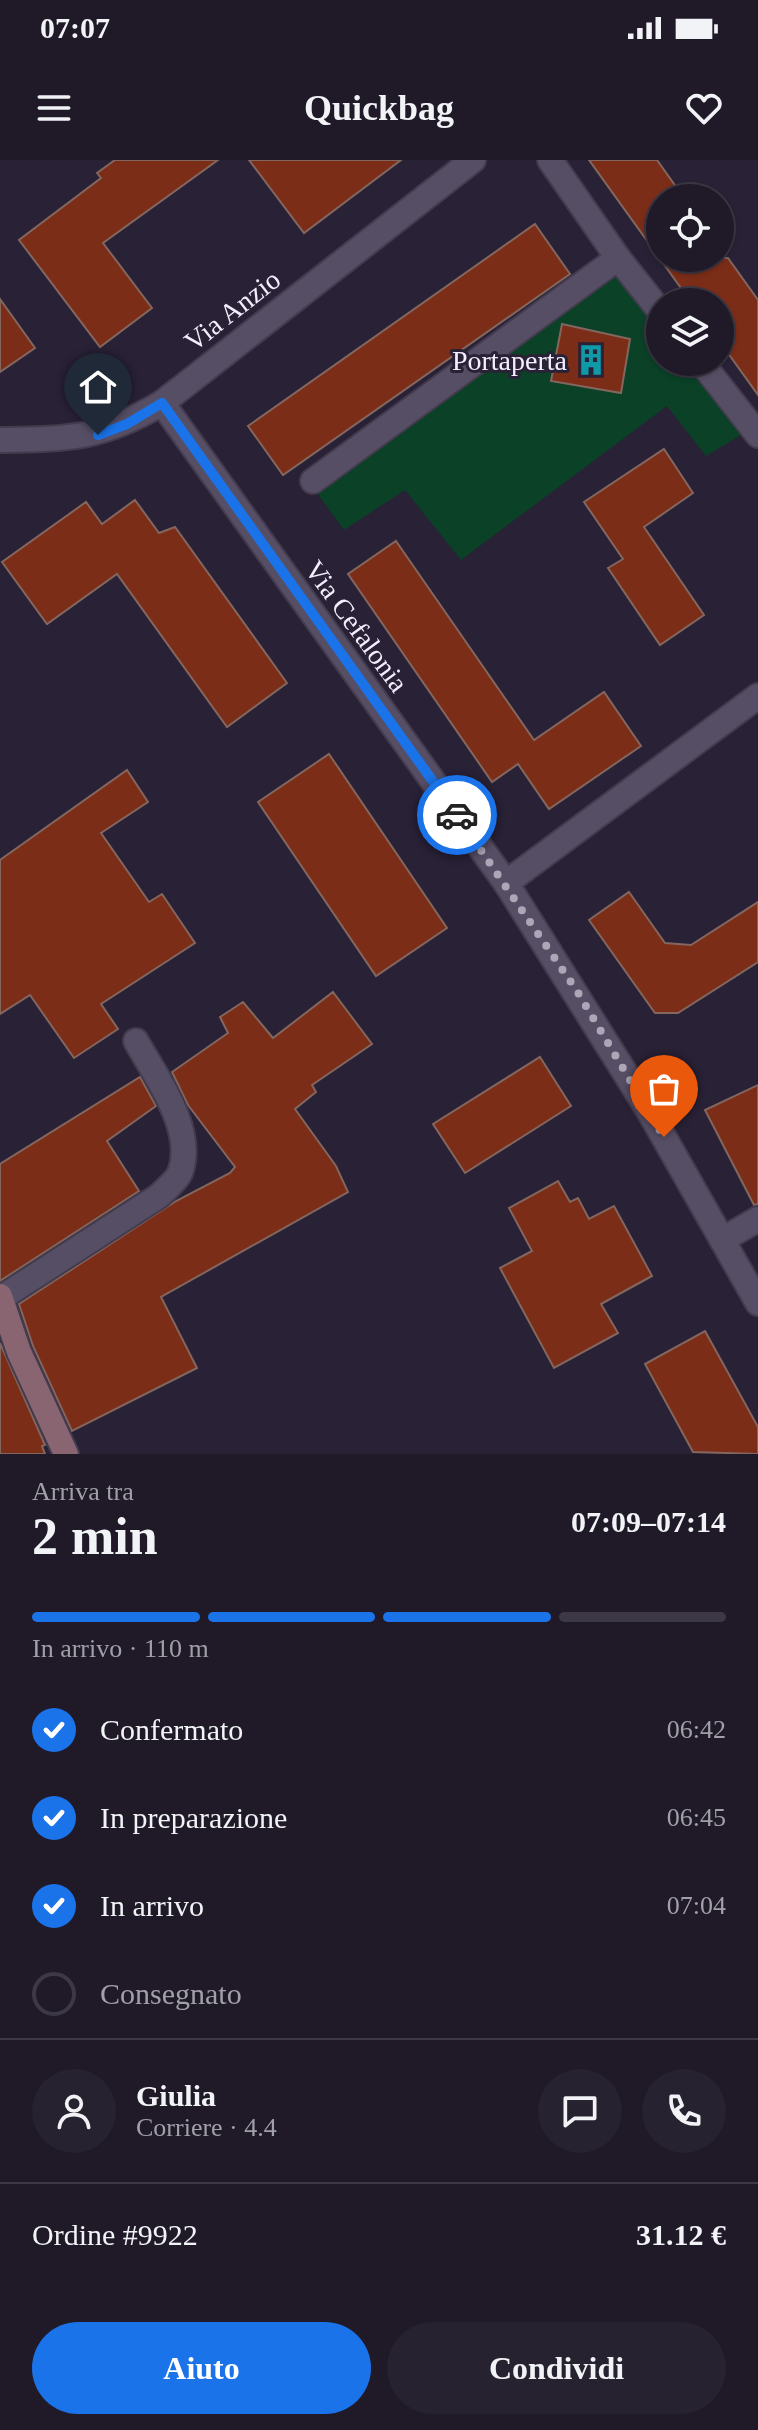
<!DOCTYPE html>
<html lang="it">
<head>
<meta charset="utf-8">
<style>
  :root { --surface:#1f1928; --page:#272230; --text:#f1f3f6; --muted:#a1a0a8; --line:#3c3845; --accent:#1a73e8 }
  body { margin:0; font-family:Georgia,serif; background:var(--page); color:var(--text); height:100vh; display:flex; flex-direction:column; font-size:30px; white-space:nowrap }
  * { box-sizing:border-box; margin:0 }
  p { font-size:26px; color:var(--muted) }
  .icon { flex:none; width:44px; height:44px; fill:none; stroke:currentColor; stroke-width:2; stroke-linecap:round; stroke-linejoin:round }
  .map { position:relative; height:1294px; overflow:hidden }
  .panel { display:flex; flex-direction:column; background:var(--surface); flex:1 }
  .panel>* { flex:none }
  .fabs { position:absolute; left:646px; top:24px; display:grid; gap:16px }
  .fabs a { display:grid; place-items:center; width:88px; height:88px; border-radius:50%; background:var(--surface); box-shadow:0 2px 6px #0004,0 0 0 2px var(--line); font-size:40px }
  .pin { position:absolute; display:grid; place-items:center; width:68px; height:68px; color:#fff; margin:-82px -34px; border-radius:50% 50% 50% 0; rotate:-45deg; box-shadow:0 0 8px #0007 }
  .pin .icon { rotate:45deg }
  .courier { position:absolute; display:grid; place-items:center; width:80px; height:80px; margin:-40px; border:6px solid #1a73e8; border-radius:50%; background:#fff; color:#222; box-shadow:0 2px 10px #0007 }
  .headline em { font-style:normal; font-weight:700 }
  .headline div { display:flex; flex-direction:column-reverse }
  .headline { display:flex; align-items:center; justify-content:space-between; height:136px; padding:0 32px }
  h1 { font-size:52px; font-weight:700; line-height:60px }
  .bar { display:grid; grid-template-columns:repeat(4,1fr); gap:12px 8px; align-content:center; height:96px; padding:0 32px }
  .bar i { height:10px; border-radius:6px; background:var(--line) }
  .bar .selected { background:var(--accent) }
  .bar p { grid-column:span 4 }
  .line { display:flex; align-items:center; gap:20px; padding:0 32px; border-top:2px solid var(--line) }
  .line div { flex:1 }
  .round { display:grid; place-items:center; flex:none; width:84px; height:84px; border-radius:42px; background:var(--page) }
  ol { padding:0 32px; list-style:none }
  li { display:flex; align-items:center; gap:24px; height:88px }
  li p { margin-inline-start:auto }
  li .icon { padding:8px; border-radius:50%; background:var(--accent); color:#fff; stroke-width:4 }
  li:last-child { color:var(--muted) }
  li i { width:44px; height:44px; border:4px solid var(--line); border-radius:50% }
  .primary-button { display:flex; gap:16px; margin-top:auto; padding:16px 32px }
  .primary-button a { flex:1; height:92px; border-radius:48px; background:var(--accent); color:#fff; font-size:32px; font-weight:700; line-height:92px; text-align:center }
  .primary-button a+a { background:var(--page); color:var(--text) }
  .status { display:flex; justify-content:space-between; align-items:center; height:56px; padding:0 40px; background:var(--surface); direction:ltr }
  .status svg { height:22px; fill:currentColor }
  header { display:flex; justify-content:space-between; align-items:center; height:104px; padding:0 32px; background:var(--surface); font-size:36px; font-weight:700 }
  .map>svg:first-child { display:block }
  .green { fill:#0a4127 }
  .building { fill:#7b2d18; stroke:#83665e; stroke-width:2 }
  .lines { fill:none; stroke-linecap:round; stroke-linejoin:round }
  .street-casing { stroke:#443c4e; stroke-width:28 }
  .secondary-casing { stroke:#443c4e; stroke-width:28 }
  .street { stroke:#564e65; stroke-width:24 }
  .secondary { stroke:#886571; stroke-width:24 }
  .done { stroke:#aca6b7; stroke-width:8; stroke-dasharray:0 14.4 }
  .route { stroke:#1a73e8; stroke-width:10 }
  .labels { text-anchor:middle; stroke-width:6; stroke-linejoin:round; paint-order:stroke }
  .street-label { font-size:28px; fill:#f3eefd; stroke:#292136 }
  .poi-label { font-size:28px; fill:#f3eefd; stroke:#292136; text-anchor:end }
</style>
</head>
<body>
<div class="status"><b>07:07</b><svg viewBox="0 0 49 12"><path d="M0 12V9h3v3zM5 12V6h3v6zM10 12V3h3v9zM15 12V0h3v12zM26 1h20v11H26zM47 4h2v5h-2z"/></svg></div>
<header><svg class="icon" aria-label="menu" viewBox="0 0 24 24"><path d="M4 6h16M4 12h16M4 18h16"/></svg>Quickbag<svg class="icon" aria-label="heart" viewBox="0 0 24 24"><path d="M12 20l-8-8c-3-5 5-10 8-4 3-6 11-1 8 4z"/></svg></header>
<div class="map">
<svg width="758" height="1294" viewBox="0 0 758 1294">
  <rect width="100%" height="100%" fill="#292136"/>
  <!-- green -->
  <path class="green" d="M615,115L660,170V202H686L744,273L706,296L667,246L461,400L405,330L344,370L317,333Z"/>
  <!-- building -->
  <g class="building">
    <path d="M115,0H218L103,83L152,148L100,187L19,80L101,18L97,13Z"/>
    <path d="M249,0H401L304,73Z"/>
    <path d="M589,0H657L684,38H660V98H728L758,140V235L720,182V142H691Z"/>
    <path d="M535,64L570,114L283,315L248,266Z"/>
    <path d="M0,139L35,188L0,212Z"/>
    <path d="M562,164L630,179L621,233L551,221Z"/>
    <path d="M664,289L693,333L644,367L704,455L660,485L608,408L623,399L584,342Z"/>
    <path d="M135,340L159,373L175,367L287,523L227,567L117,414L47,464L2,402L86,342L102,364Z"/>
    <path d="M396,381L534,580L604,532L641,586L549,649L518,604L492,622L348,414Z"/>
    <path d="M329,594L447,768L376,816L258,642Z"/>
    <path d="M127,610L148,642L101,673L149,742L162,734L195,783L101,844L118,869L74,898L30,835L0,854V700Z"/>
    <path d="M629,732L665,783L691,785L758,742V802L678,853H655L589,760Z"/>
    <path d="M333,832L372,884L312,925L316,932L295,949L336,1006L348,1032L161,1137L197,1208L72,1271L33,1186L19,1144L176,1041L230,1013L235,1007L188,945L172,912L228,873L220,857L243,842L273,878Z"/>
    <path d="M540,897L571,946L465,1013L433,964Z"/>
    <path d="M140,917L156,946L107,981L139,1031L0,1121V1004Z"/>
    <path d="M758,925V1044L754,1045L705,950Z"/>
    <path d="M558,1021L570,1042L578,1038L589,1059L614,1046L652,1116L601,1144L618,1173L554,1208L500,1108L532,1091L509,1048Z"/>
    <path d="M705,1171L758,1267V1294L693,1292L645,1204Z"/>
    <path d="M0,1183L45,1285L42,1286L45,1294H0Z"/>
  </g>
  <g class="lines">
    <defs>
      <g id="street">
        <path d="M618,98L660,151"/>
        <path d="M701,202L758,275"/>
        <path d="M162,243L506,723L649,951L758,1143"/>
        <path d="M0,280C69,279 101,279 162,243L473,0"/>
        <path d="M313,321L618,98L550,0"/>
        <path d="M506,723L758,536"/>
        <path d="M722,1080L758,1059"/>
        <path d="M1,1138L159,1036C166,1029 176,1021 180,1013C196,970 156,917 136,881"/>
      </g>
      <path id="secondary" d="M0,1136L19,1192L66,1294"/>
    </defs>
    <!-- street casing -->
    <use href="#street" class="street-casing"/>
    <!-- secondary casing -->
    <use href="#secondary" class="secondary-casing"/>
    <!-- street -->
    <use href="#street" class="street"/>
    <!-- secondary -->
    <use href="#secondary" class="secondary"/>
  </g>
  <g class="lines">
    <!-- done -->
    <path class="done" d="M457,655L577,831L664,977"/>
    <!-- route -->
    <path class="route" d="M98,275L127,264L162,243L457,655"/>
  </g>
  <!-- icons -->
  <defs>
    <symbol id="building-bare" viewBox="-9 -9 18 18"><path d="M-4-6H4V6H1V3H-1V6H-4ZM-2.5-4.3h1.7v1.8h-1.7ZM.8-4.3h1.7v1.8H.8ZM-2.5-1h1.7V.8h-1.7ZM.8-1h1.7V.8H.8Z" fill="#0f9aa8" stroke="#292136" stroke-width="2.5" paint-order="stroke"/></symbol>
  </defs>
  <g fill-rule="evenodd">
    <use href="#building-bare" x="569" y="178" width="44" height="44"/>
  </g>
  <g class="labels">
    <!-- street labels -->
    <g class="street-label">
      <text transform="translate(232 150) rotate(-38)" y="10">Via Anzio</text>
      <text transform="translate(357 466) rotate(54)" y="10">Via Cefalonia</text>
    </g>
    <!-- poi labels -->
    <g class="poi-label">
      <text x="567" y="210">Portaperta</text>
    </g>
  </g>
</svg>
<div class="fabs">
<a><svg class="icon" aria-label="locate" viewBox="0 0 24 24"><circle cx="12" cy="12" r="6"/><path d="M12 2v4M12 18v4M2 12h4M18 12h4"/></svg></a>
<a><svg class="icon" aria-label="layers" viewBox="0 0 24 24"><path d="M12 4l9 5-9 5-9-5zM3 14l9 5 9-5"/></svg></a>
</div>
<div class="pin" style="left:664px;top:977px;background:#ea580c"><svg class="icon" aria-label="bag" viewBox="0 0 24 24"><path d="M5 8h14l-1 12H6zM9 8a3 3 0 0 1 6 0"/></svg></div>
<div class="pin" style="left:98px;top:275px;background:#1f2937"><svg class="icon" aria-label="home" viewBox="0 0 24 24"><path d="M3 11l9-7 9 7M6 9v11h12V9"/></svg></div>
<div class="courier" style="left:457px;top:655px"><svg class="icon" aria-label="car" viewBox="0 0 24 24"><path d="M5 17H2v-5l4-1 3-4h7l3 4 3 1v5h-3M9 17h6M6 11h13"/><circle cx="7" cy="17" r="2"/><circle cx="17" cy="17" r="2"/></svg></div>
</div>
<section class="panel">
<div class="headline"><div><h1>2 min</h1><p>Arriva tra</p></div><em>07:09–07:14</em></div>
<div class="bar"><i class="selected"></i><i class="selected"></i><i class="selected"></i><i></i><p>In arrivo · 110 m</p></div>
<ol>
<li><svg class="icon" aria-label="check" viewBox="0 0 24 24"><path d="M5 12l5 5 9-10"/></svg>Confermato<p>06:42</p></li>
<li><svg class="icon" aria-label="check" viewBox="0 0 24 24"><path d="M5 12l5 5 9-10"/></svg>In preparazione<p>06:45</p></li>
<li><svg class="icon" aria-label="check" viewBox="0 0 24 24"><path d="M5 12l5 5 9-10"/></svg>In arrivo<p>07:04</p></li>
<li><i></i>Consegnato</li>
</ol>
<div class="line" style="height:144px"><a class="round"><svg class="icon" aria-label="person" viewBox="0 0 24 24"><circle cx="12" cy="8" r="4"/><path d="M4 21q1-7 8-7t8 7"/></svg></a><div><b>Giulia</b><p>Corriere · 4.4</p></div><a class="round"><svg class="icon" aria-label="chat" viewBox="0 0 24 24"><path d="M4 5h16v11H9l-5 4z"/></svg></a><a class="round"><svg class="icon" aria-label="phone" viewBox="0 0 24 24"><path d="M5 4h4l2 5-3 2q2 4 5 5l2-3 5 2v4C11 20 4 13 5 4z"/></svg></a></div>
<div class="line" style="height:104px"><div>Ordine #9922</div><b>31.12 €</b></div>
<div class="primary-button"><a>Aiuto</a><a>Condividi</a></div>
</section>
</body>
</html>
